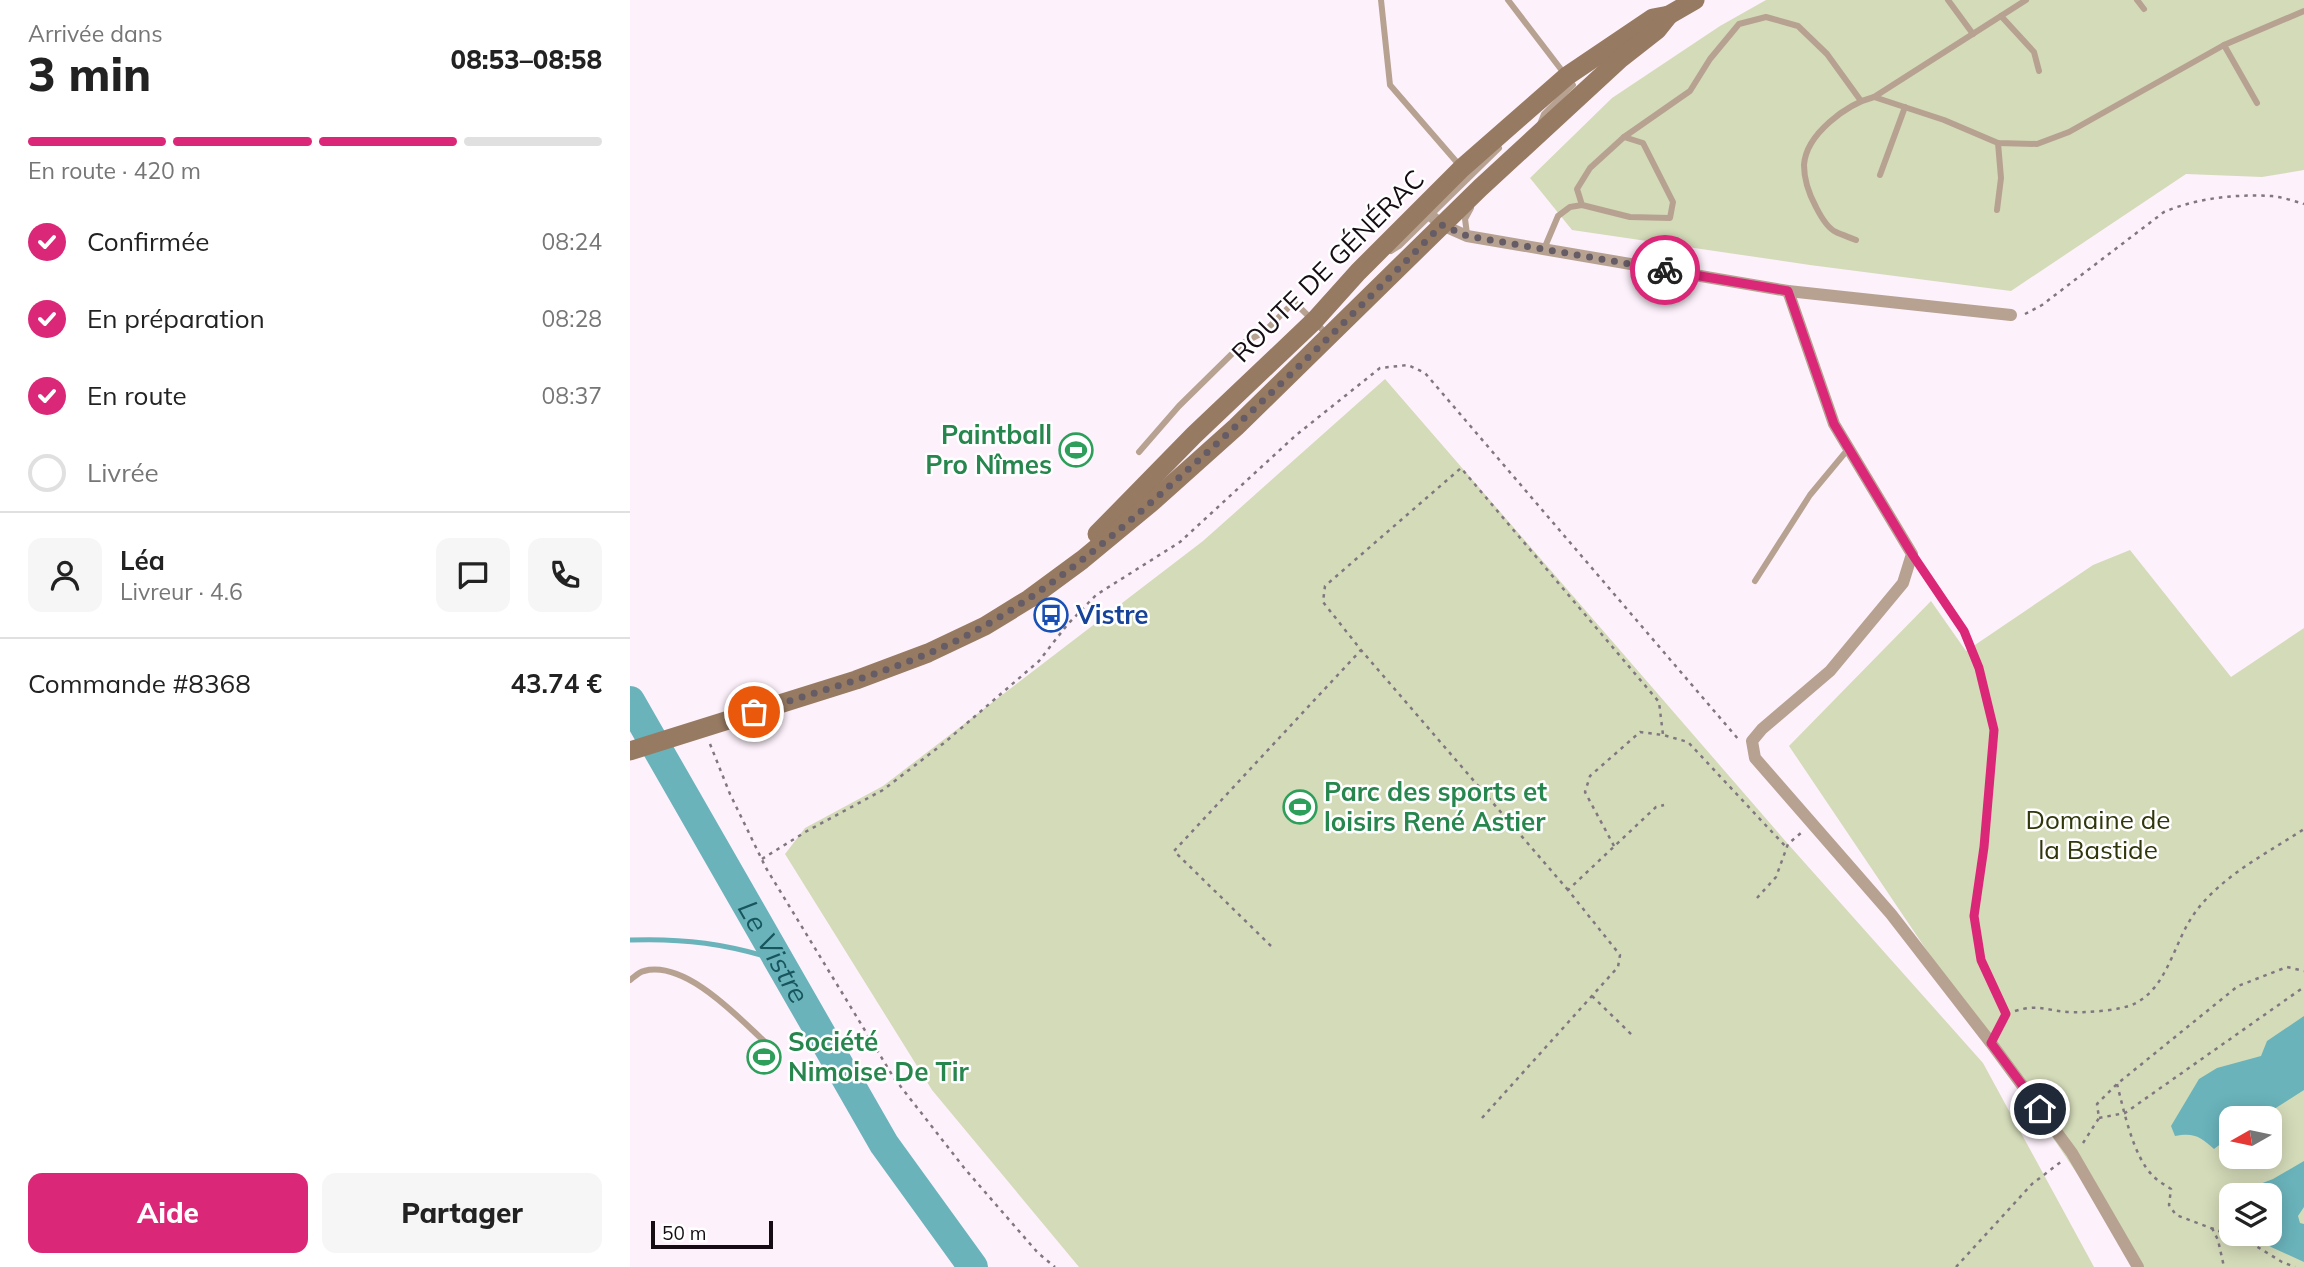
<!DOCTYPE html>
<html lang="fr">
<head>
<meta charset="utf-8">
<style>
  :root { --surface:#fff; --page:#f6f6f6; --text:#222; --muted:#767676; --line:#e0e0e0; --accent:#db2777 }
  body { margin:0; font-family:Mulish,sans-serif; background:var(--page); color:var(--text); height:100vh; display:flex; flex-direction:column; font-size:26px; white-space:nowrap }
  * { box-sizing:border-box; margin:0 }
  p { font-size:23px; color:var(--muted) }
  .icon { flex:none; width:38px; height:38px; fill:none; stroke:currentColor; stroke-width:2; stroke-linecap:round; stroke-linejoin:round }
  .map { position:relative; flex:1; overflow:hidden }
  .panel { display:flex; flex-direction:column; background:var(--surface); width:630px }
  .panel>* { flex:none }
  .needle { width:46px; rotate:261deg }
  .buttons { position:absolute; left:1589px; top:1106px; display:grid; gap:14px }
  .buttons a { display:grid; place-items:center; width:63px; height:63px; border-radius:14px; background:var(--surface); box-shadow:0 4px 18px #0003; font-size:35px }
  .scale { position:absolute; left:21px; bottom:18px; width:122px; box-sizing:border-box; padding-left:7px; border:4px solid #150c14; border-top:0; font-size:19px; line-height:24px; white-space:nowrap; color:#150c14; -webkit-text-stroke:5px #fff; paint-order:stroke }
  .pin { position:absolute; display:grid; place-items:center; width:60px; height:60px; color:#fff; margin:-30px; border:4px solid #fff; border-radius:50%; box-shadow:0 2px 7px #0007 }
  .courier { position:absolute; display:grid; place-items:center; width:70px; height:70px; margin:-35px; border:5px solid #db2777; border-radius:50%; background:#fff; color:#222; box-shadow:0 2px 9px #0007 }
  .head em { font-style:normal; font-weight:800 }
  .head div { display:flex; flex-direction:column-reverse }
  .head { display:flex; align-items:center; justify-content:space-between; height:119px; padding:0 28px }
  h1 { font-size:46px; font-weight:800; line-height:52px }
  .bar { display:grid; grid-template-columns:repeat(4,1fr); gap:10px 7px; align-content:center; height:84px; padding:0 28px }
  .bar i { height:9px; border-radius:5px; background:var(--line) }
  .bar .active { background:var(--accent) }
  .bar p { grid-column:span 4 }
  .line { display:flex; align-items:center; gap:18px; padding:0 28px; border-top:2px solid var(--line) }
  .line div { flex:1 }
  .round { display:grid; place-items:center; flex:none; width:74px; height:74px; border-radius:14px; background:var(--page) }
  ol { padding:0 28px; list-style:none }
  li { display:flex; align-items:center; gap:21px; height:77px }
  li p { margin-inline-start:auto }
  li .icon { padding:7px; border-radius:50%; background:var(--accent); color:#fff; stroke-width:4 }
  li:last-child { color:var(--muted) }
  li i { width:38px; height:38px; border:4px solid var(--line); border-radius:50% }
  .action { display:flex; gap:14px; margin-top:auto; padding:14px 28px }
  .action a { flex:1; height:80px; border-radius:14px; background:var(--accent); color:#fff; font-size:28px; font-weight:800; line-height:80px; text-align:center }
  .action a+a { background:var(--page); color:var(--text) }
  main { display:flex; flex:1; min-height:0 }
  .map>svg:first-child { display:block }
  .green { fill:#d4dbb9; fill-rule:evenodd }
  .water { fill:#6ab3bb }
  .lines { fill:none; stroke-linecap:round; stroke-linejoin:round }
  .stream { stroke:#6ab3bb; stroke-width:5 }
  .river { stroke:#6ab3bb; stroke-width:30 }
  .path { stroke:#817780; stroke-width:2.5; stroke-dasharray:3.5 5; stroke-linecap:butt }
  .lane { stroke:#b7a292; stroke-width:6 }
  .street { stroke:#b7a292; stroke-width:12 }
  .secondary { stroke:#977a62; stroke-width:19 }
  .done { stroke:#665c65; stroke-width:7; stroke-dasharray:0 12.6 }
  .route { stroke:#db2777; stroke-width:9 }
  .labels { text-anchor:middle; stroke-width:5; stroke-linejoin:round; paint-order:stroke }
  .street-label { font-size:26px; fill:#150c14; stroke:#fff }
  .leisure-label { font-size:26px; font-weight:bold; fill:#27864d; stroke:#fff; text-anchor:start }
  .transit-label { font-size:26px; font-weight:bold; fill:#164399; stroke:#fff; text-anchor:start }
  .park-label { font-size:26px; fill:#31360b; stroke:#fff }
  .water-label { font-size:28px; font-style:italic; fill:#17565c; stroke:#fff }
</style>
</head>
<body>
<main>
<section class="panel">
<div class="head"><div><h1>3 min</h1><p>Arrivée dans</p></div><em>08:53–08:58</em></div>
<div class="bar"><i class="active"></i><i class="active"></i><i class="active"></i><i></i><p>En route · 420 m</p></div>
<ol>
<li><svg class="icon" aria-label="check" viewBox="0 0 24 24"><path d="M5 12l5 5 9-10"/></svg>Confirmée<p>08:24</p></li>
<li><svg class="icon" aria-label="check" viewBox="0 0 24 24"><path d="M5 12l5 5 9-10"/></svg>En préparation<p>08:28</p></li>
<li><svg class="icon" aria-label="check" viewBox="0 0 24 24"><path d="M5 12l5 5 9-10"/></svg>En route<p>08:37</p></li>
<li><i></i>Livrée</li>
</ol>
<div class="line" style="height:126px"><a class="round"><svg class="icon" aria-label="person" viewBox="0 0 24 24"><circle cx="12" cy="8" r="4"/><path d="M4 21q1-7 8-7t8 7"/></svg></a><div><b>Léa</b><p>Livreur · 4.6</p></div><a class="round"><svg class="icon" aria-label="chat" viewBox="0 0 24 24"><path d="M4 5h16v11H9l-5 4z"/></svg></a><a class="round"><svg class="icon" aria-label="phone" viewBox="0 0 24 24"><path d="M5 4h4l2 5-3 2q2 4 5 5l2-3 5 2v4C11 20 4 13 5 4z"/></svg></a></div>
<div class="line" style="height:91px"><div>Commande #8368</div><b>43.74 €</b></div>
<div class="action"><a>Aide</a><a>Partager</a></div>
</section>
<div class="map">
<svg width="1674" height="1267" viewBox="0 0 1674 1267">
  <rect width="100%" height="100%" fill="#fdf1fb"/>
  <!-- green -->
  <g class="green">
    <path d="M1136,0H1674V170L1632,177L1556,174L1381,291L1180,265L942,230L900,178L982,98L1090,26Z"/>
    <path d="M755,379L1158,844L1353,1063L1464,1267H449L302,1090L155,854L175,828L253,786L573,541Z"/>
    <path d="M1500,550L1601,677L1674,628V1267H1510L1159,746L1301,601L1336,651L1463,565ZM1601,1118H1640V1157H1601ZM1601,1195H1640V1234H1601Z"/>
  </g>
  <!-- water -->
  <g class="water">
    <path d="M1674,1016V1090L1630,1118H1601V1136L1584,1149C1571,1137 1564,1132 1545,1136L1541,1126L1569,1079L1587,1068L1631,1056L1637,1041Z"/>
    <path d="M1674,1161V1207L1668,1216L1670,1223L1674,1224V1262L1641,1247L1625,1234H1640V1195H1614L1617,1189L1643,1179Z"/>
  </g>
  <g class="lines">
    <!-- stream -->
    <path class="stream" d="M0,940C54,938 97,944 148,960"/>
    <!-- river -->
    <path class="river" id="s1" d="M0,701L254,1144L343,1267"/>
    <!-- path -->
    <g class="path">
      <path d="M1395,314L1412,305L1534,212C1567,198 1605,194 1642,196C1652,197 1664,201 1674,204"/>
      <path d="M80,744L100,794L136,868L264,1078L335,1169L408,1253L425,1267"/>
      <path d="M984,846L955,792L960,776L1010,732L1033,735L1058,742L1157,848"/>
      <path d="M132,859L177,831L253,790L314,743L409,661L437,625L466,595L550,542L665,436L750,368L778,365L795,373L1109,740"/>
      <path d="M938,890L731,650L693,602L695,586L831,468L1029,702L1033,735"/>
      <path d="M1127,898L1146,877L1158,844L1171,833"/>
      <path d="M641,946L544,851L731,650"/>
      <path d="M962,996L1002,1035"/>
      <path d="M1385,1011C1408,1004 1415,1010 1437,1012C1455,1013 1491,1011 1506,1003C1538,986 1544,942 1564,914C1591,876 1636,854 1674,829"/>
      <path d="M1487,1084C1494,1111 1503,1156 1523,1176C1528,1181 1535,1185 1541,1189L1539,1205L1546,1215L1621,1243L1652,1262L1665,1267"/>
      <path d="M852,1118L988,967L990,955L938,890L1026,807L1034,805"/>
      <path d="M1469,1118L1495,1113L1674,987"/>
      <path d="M1453,1143L1469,1118L1467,1104L1487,1084L1608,986L1657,967L1674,971"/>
      <path d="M1582,1228L1588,1240L1594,1267"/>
      <path d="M1326,1267L1402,1184L1432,1161"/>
    </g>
    <!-- lane -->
    <g class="lane">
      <path d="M751,0L760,85L831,167"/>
      <path d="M878,0L943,85L914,114L910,124"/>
      <path d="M1318,0L1343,34"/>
      <path d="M1507,0L1514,9"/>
      <path d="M1371,16L1404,52L1409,71"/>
      <path d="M1594,45L1627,103"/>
      <path d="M1244,97L1314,120L1368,143L1407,144L1439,132L1594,45L1674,11"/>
      <path d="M994,137L1060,91L1080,59L1109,24L1136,17L1168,26L1197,54L1231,101"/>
      <path d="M1250,175L1275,107"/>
      <path d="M1367,210L1371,178L1368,143"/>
      <path d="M837,234L835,219L841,208"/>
      <path d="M1226,240C1219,237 1212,235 1206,232C1197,228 1190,215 1186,207C1179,194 1174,180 1174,165C1176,134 1217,104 1244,97L1396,0"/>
      <path d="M914,249L928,216L940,207L952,205L1000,217L1040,218L1043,202L1013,143L994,137L960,168L947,189L952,205"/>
      <path d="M761,251L769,246L869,148"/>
      <path d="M509,452L549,406L613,343L634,332L664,302L697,334"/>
      <path d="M1283,555L1334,631L1349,668L1364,730L1354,847L1344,916L1351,960L1376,1014L1362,1041"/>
      <path d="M1125,581L1180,495L1219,448"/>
      <path d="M0,980C4,977 9,972 14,971C55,960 108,1017 135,1042"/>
    </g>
    <!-- street -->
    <g class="street">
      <path d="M800,215L812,225L837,236L1158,291L1381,315"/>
      <path d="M1158,291L1204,424L1282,554L1273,583L1200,671L1132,729L1122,741L1125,758L1261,914L1361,1043L1442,1153L1508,1267"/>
    </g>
    <!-- secondary -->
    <g class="secondary">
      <path d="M467,534L564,435L684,321L728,272L832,168L937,76L1023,18L1039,15L1065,0"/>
      <path d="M0,751L226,680L298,653L355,626L399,599L452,560L521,503L606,427L850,188L990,59L1027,30L1039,15"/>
    </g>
  </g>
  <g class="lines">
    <!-- done -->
    <path class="done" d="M124,712C202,687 285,666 356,625C428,584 492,529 553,474C643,394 727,310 812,225L837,236L1035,270"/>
    <!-- route -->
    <path class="route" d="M1035,270L1158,291L1204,424L1282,554L1334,631L1349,668L1364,730L1354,847L1344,916L1351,960L1376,1014L1361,1043L1410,1109"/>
  </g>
  <!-- icons -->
  <defs>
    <symbol id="stadium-ring" viewBox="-11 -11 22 22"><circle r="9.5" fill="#fff" stroke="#2e9e5b" stroke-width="1.5"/><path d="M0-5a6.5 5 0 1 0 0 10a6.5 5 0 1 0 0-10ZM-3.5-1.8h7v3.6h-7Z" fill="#2e9e5b"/></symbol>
    <symbol id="bus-ring" viewBox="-11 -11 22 22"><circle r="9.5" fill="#fff" stroke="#1a4fb4" stroke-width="1.5"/><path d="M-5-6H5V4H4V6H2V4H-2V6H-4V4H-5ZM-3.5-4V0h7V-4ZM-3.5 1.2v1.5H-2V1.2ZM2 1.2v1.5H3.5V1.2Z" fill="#1a4fb4"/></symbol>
  </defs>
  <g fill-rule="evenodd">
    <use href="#stadium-ring" x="427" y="431" width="38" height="38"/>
    <use href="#bus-ring" x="402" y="596" width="38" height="38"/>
    <use href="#stadium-ring" x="651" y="788" width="38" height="38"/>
    <use href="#stadium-ring" x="115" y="1038" width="38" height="38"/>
  </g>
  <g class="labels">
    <!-- street labels -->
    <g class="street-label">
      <text transform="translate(698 266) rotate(-45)" y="9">ROUTE DE GÉNÉRAC</text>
    </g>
    <!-- leisure labels -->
    <g class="leisure-label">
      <text x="422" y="444" text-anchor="end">Paintball<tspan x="422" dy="30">Pro Nîmes</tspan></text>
      <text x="694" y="801">Parc des sports et<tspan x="694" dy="30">loisirs René Astier</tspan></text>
      <text x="158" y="1051">Société<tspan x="158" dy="30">Nimoise De Tir</tspan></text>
    </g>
    <!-- transit labels -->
    <g class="transit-label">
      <text x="446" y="624">Vistre</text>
    </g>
    <!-- park labels -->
    <g class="park-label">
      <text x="1468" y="829">Domaine de<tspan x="1468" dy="30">la Bastide</tspan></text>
    </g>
    <!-- water labels -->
    <g class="water-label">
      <text dy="10" stroke="none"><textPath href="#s1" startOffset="289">Le Vistre</textPath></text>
    </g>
  </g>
</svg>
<div class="buttons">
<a><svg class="needle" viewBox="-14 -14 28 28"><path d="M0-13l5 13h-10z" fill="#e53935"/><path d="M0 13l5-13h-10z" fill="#767676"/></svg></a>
<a><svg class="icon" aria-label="layers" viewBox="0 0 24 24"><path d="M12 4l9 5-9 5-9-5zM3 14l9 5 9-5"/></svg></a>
</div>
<div class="scale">50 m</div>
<div class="pin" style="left:124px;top:712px;background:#ea580c"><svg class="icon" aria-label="bag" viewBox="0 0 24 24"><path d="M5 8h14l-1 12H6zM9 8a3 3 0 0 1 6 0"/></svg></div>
<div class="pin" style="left:1410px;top:1109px;background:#1f2937"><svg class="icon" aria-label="home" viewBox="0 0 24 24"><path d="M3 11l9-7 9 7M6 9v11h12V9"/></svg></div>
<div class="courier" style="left:1035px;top:270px"><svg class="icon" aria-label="bike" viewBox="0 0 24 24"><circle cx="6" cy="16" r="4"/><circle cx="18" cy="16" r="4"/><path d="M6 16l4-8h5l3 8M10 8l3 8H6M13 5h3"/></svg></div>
</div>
</main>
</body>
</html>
